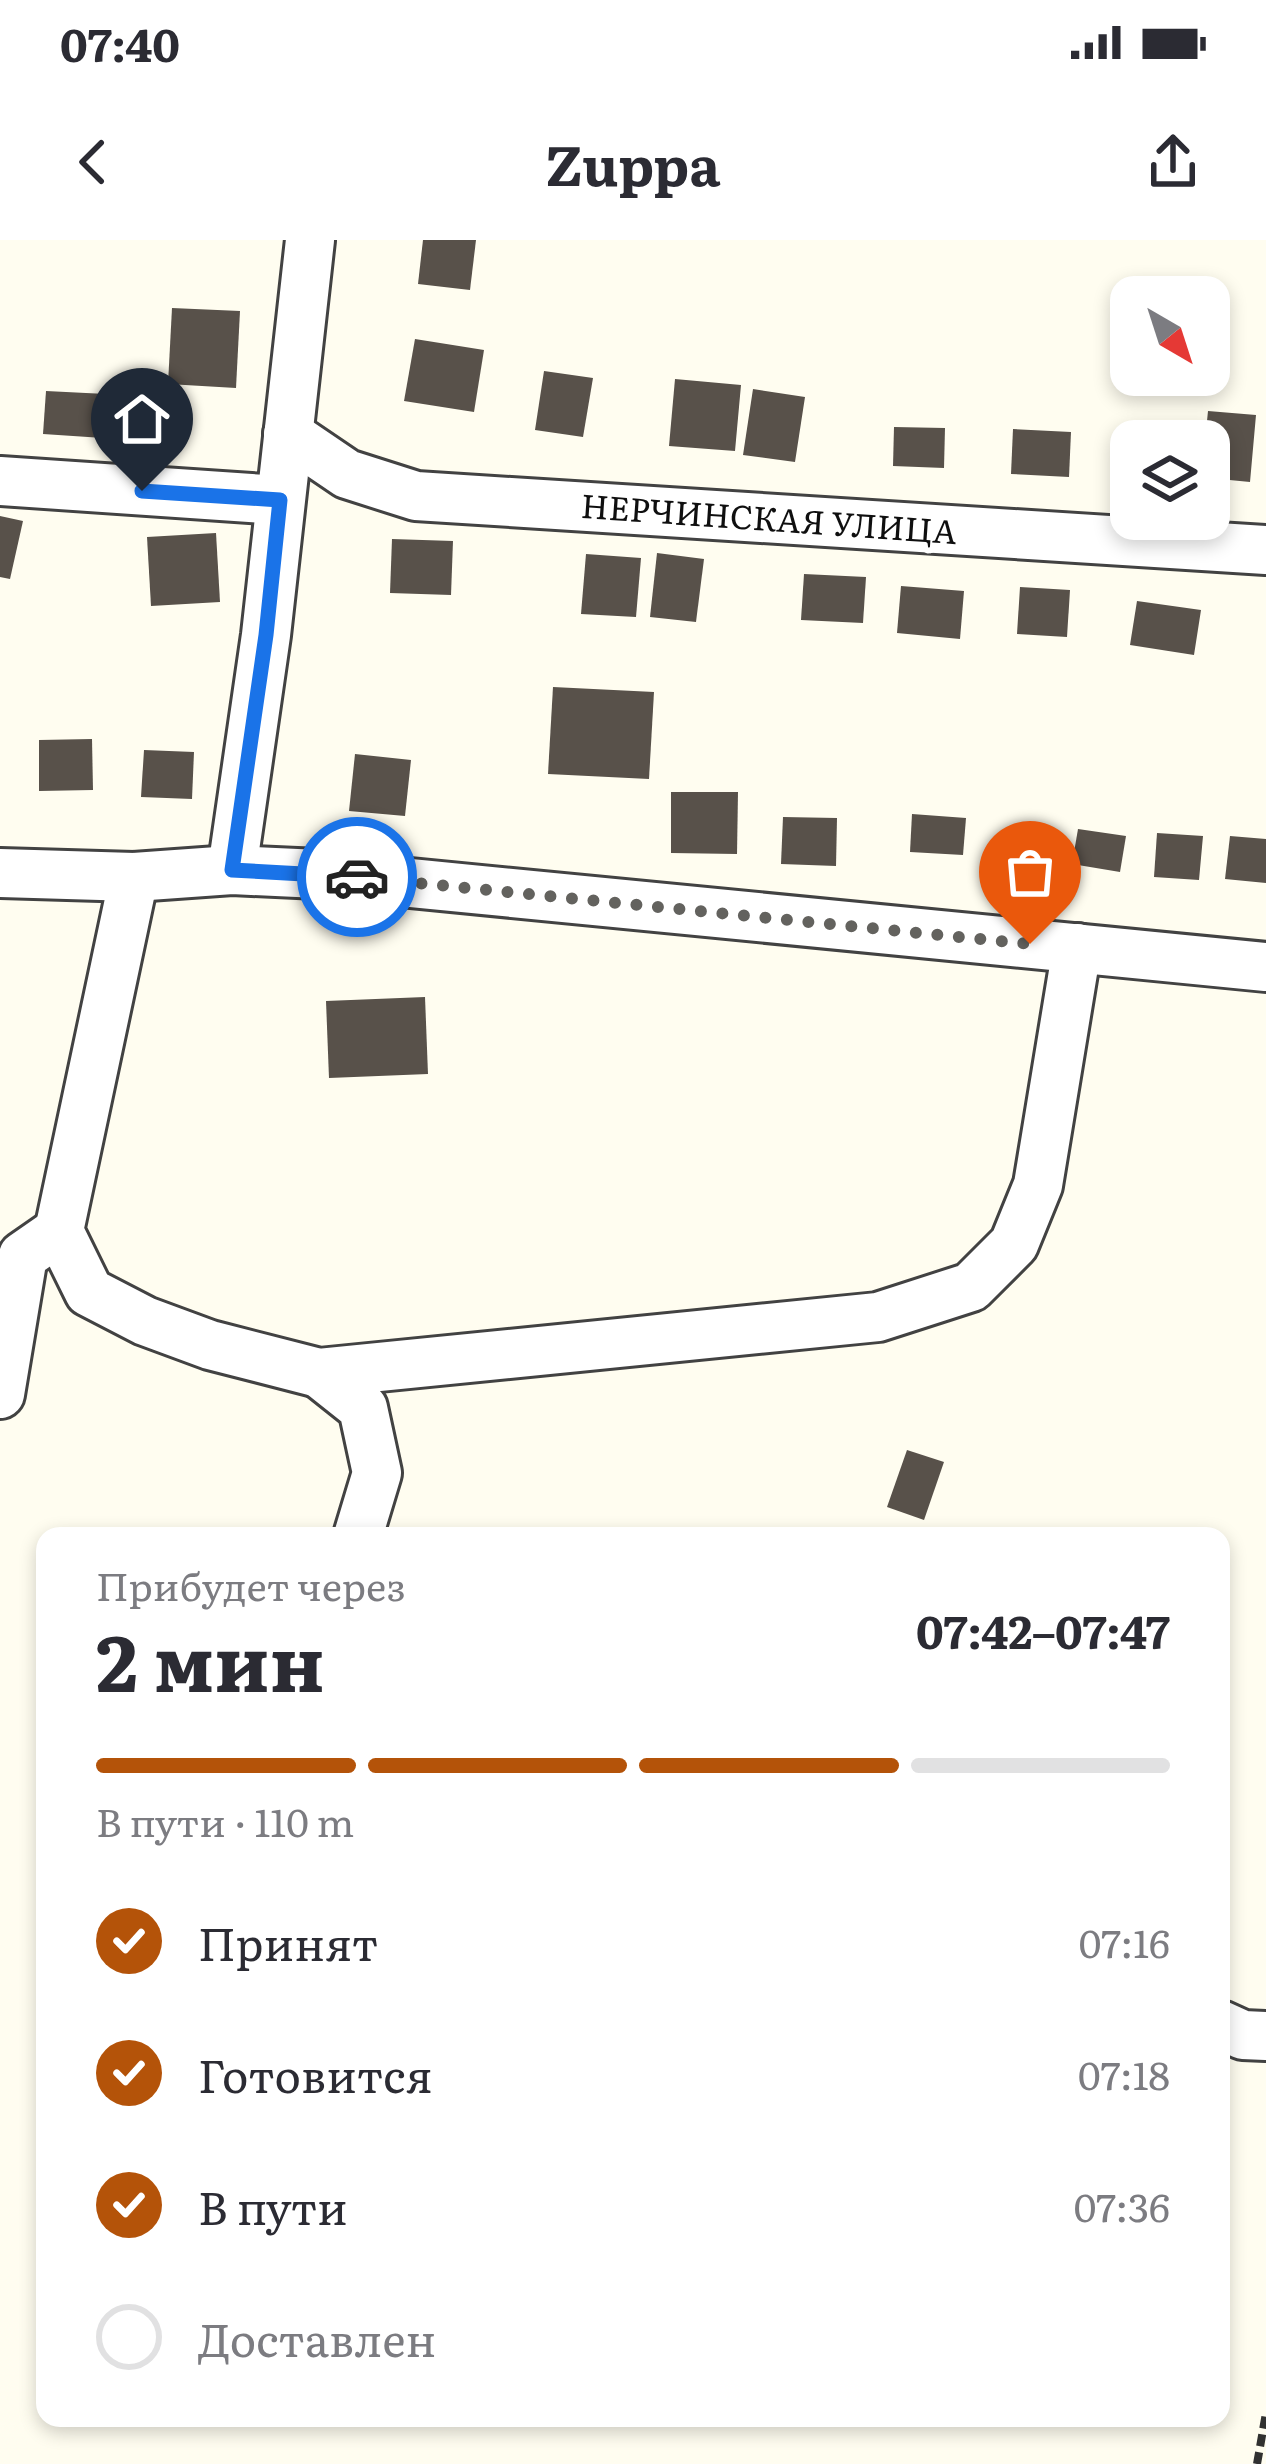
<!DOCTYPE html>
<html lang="ru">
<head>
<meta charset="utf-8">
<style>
  :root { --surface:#fff; --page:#f7f7f7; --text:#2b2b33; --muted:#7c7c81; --line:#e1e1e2; --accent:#b45309 }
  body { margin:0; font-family:Literata,serif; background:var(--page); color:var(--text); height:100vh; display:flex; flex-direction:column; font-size:45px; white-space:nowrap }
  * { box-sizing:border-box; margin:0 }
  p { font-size:39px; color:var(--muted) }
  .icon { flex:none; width:66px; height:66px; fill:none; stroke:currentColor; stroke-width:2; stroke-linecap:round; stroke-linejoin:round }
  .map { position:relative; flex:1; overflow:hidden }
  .drawer { position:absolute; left:36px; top:1287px; width:1194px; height:900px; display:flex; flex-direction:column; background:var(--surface); border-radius:24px; box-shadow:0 6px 18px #0003 }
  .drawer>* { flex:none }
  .needle { width:78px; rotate:141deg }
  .controls { position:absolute; left:1110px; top:36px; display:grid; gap:24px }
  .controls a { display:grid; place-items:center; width:120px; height:120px; border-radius:24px; background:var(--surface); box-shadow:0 6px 18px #0003; font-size:60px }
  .pin { position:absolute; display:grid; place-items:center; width:102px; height:102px; color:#fff; margin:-123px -51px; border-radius:50% 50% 50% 0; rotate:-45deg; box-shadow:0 0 12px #0007 }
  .pin .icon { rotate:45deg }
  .courier { position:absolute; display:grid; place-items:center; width:120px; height:120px; margin:-60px; border:9px solid #1a73e8; border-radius:50%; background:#fff; color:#222; box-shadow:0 3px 15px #0007 }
  .head em { font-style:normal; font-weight:700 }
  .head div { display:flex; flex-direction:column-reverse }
  .head { display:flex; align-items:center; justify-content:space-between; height:204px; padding:0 60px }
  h1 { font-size:78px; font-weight:700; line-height:90px }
  .bar { display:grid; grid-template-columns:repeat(4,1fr); gap:18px 12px; align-content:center; height:144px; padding:0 60px }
  .bar i { height:15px; border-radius:9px; background:var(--line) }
  .bar .active { background:var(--accent) }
  .bar p { grid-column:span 4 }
  ol { padding:0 60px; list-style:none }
  li { display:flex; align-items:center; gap:36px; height:132px }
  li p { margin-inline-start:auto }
  li .icon { padding:12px; border-radius:50%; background:var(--accent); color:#fff; stroke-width:4 }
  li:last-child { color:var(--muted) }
  li i { width:66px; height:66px; border:6px solid var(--line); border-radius:50% }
  .status { display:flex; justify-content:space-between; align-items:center; height:84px; padding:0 60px; background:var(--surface); direction:ltr }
  .status svg { height:33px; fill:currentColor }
  header { display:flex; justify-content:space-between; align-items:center; height:156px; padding:0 60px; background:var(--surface); font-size:54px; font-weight:700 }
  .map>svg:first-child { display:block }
  .building { fill:#58514a }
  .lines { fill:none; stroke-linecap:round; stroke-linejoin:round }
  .minor-casing { stroke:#424242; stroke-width:54 }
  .path { stroke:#313131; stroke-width:8; stroke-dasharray:12 6; stroke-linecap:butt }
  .minor { stroke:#fff; stroke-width:48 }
  .done { stroke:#63625e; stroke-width:12; stroke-dasharray:0 21.6 }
  .route { stroke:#1a73e8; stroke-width:15 }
  .labels { text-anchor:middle; stroke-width:12; stroke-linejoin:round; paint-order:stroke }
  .street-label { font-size:33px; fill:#0f0f0f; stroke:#fff }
</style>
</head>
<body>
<div class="status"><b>07:40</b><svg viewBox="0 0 49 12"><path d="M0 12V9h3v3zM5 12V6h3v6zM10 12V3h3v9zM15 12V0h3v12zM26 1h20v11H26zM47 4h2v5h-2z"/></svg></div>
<header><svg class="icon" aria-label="back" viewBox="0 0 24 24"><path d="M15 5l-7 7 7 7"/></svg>Zuppa<svg class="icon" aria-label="share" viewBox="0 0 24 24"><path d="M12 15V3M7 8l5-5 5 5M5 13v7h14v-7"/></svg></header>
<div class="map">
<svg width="1266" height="2224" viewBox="0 0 1266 2224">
  <rect width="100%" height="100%" fill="#fffdf0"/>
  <!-- building -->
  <g class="building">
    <path d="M423,0H476L470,50L418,44Z"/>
    <path d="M172,68L240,71L236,148L168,144Z"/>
    <path d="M415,99L484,110L474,172L404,161Z"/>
    <path d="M544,131L593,138L583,197L535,190Z"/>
    <path d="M675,139L741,145L735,211L669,206Z"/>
    <path d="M753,149L805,157L795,222L743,215Z"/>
    <path d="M46,151L106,154L103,198L43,194Z"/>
    <path d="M1208,171L1256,175L1250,242L1209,238V201H1205Z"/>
    <path d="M894,187L945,188L944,228L893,226Z"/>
    <path d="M1013,189L1071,192L1069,237L1011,234Z"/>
    <path d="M0,276L23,281L10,339L0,337Z"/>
    <path d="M216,293L220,362L151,366L147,297Z"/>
    <path d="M392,299L453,301L451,355L390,353Z"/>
    <path d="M657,313L704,319L696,382L650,377Z"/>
    <path d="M586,314L641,318L636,377L581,374Z"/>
    <path d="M804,334L866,337L863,383L801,380Z"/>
    <path d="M901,346L964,351L960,399L897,393Z"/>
    <path d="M1020,347L1070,350L1067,397L1017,394Z"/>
    <path d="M1137,361L1201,370L1194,415L1130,405Z"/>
    <path d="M553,447L654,452L649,539L548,534Z"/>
    <path d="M92,499L93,550L39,551V500Z"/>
    <path d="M144,510L194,512L192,559L141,557Z"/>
    <path d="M355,514L411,520L405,576L349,571Z"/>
    <path d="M671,552H738L737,614L671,613Z"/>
    <path d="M912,574L966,578L963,615L910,612Z"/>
    <path d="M783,577L837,578L836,626L781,624Z"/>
    <path d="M1078,589L1126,596L1120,632L1072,624Z"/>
    <path d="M1157,593L1203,596L1199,640L1154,637Z"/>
    <path d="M1230,596L1266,599V643L1225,639Z"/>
    <path d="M425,757L428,834L329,838L326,761Z"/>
    <path d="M907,1210L944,1222L924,1280L887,1267Z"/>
  </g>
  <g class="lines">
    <defs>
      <g id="minor">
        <path d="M288,194L347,234L416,256L1266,310"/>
        <path d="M0,241L280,260"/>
        <path d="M232,630L266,395L310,0"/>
        <path d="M0,633L134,637L232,630L319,634L1266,727"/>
        <path d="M134,637L59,991L89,1052L145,1081L210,1105L319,1133L878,1077L971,1047L1014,1004L1038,945L1077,708"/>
        <path d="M319,1133L363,1168L377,1233L358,1296"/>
        <path d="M0,1154L23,1016L59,991"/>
        <path d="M1221,1785L1243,1795L1266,1796"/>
      </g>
    </defs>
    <!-- minor casing -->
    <use href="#minor" class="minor-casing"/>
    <!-- path -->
    <path class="path" d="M1257,2224L1266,2173"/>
    <!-- minor -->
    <use href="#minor" class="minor"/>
  </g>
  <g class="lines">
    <!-- done -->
    <path class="done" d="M357,637L1030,704"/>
    <!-- route -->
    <path class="route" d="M142,251L280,260L266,395L232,630L357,637"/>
  </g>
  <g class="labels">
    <!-- street labels -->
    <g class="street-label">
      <text transform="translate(769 279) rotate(4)" y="12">НЕРЧИНСКАЯ УЛИЦА</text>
    </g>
  </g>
</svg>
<div class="controls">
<a><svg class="needle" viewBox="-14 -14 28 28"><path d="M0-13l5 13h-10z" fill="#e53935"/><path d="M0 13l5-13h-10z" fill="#7c7c81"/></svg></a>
<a><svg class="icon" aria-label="layers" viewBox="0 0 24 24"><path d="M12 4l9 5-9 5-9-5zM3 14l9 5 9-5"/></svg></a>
</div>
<div class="pin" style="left:1030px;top:704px;background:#ea580c"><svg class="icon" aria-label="bag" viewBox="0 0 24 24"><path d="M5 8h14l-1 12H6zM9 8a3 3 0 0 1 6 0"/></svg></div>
<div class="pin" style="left:142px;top:251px;background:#1f2937"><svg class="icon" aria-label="home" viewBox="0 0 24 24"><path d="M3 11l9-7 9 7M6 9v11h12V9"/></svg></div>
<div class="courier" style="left:357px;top:637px"><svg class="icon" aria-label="car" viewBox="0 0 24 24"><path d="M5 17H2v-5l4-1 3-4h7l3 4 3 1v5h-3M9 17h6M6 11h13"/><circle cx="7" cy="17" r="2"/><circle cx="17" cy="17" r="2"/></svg></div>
<section class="drawer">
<div class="head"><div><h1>2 мин</h1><p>Прибудет через</p></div><em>07:42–07:47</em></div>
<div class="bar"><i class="active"></i><i class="active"></i><i class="active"></i><i></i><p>В пути · 110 m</p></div>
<ol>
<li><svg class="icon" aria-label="check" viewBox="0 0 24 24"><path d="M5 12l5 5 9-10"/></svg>Принят<p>07:16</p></li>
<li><svg class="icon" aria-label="check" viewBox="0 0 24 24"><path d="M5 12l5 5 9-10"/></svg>Готовится<p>07:18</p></li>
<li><svg class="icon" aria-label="check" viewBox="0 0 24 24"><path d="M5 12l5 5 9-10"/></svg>В пути<p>07:36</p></li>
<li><i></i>Доставлен</li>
</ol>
</section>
</div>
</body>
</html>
